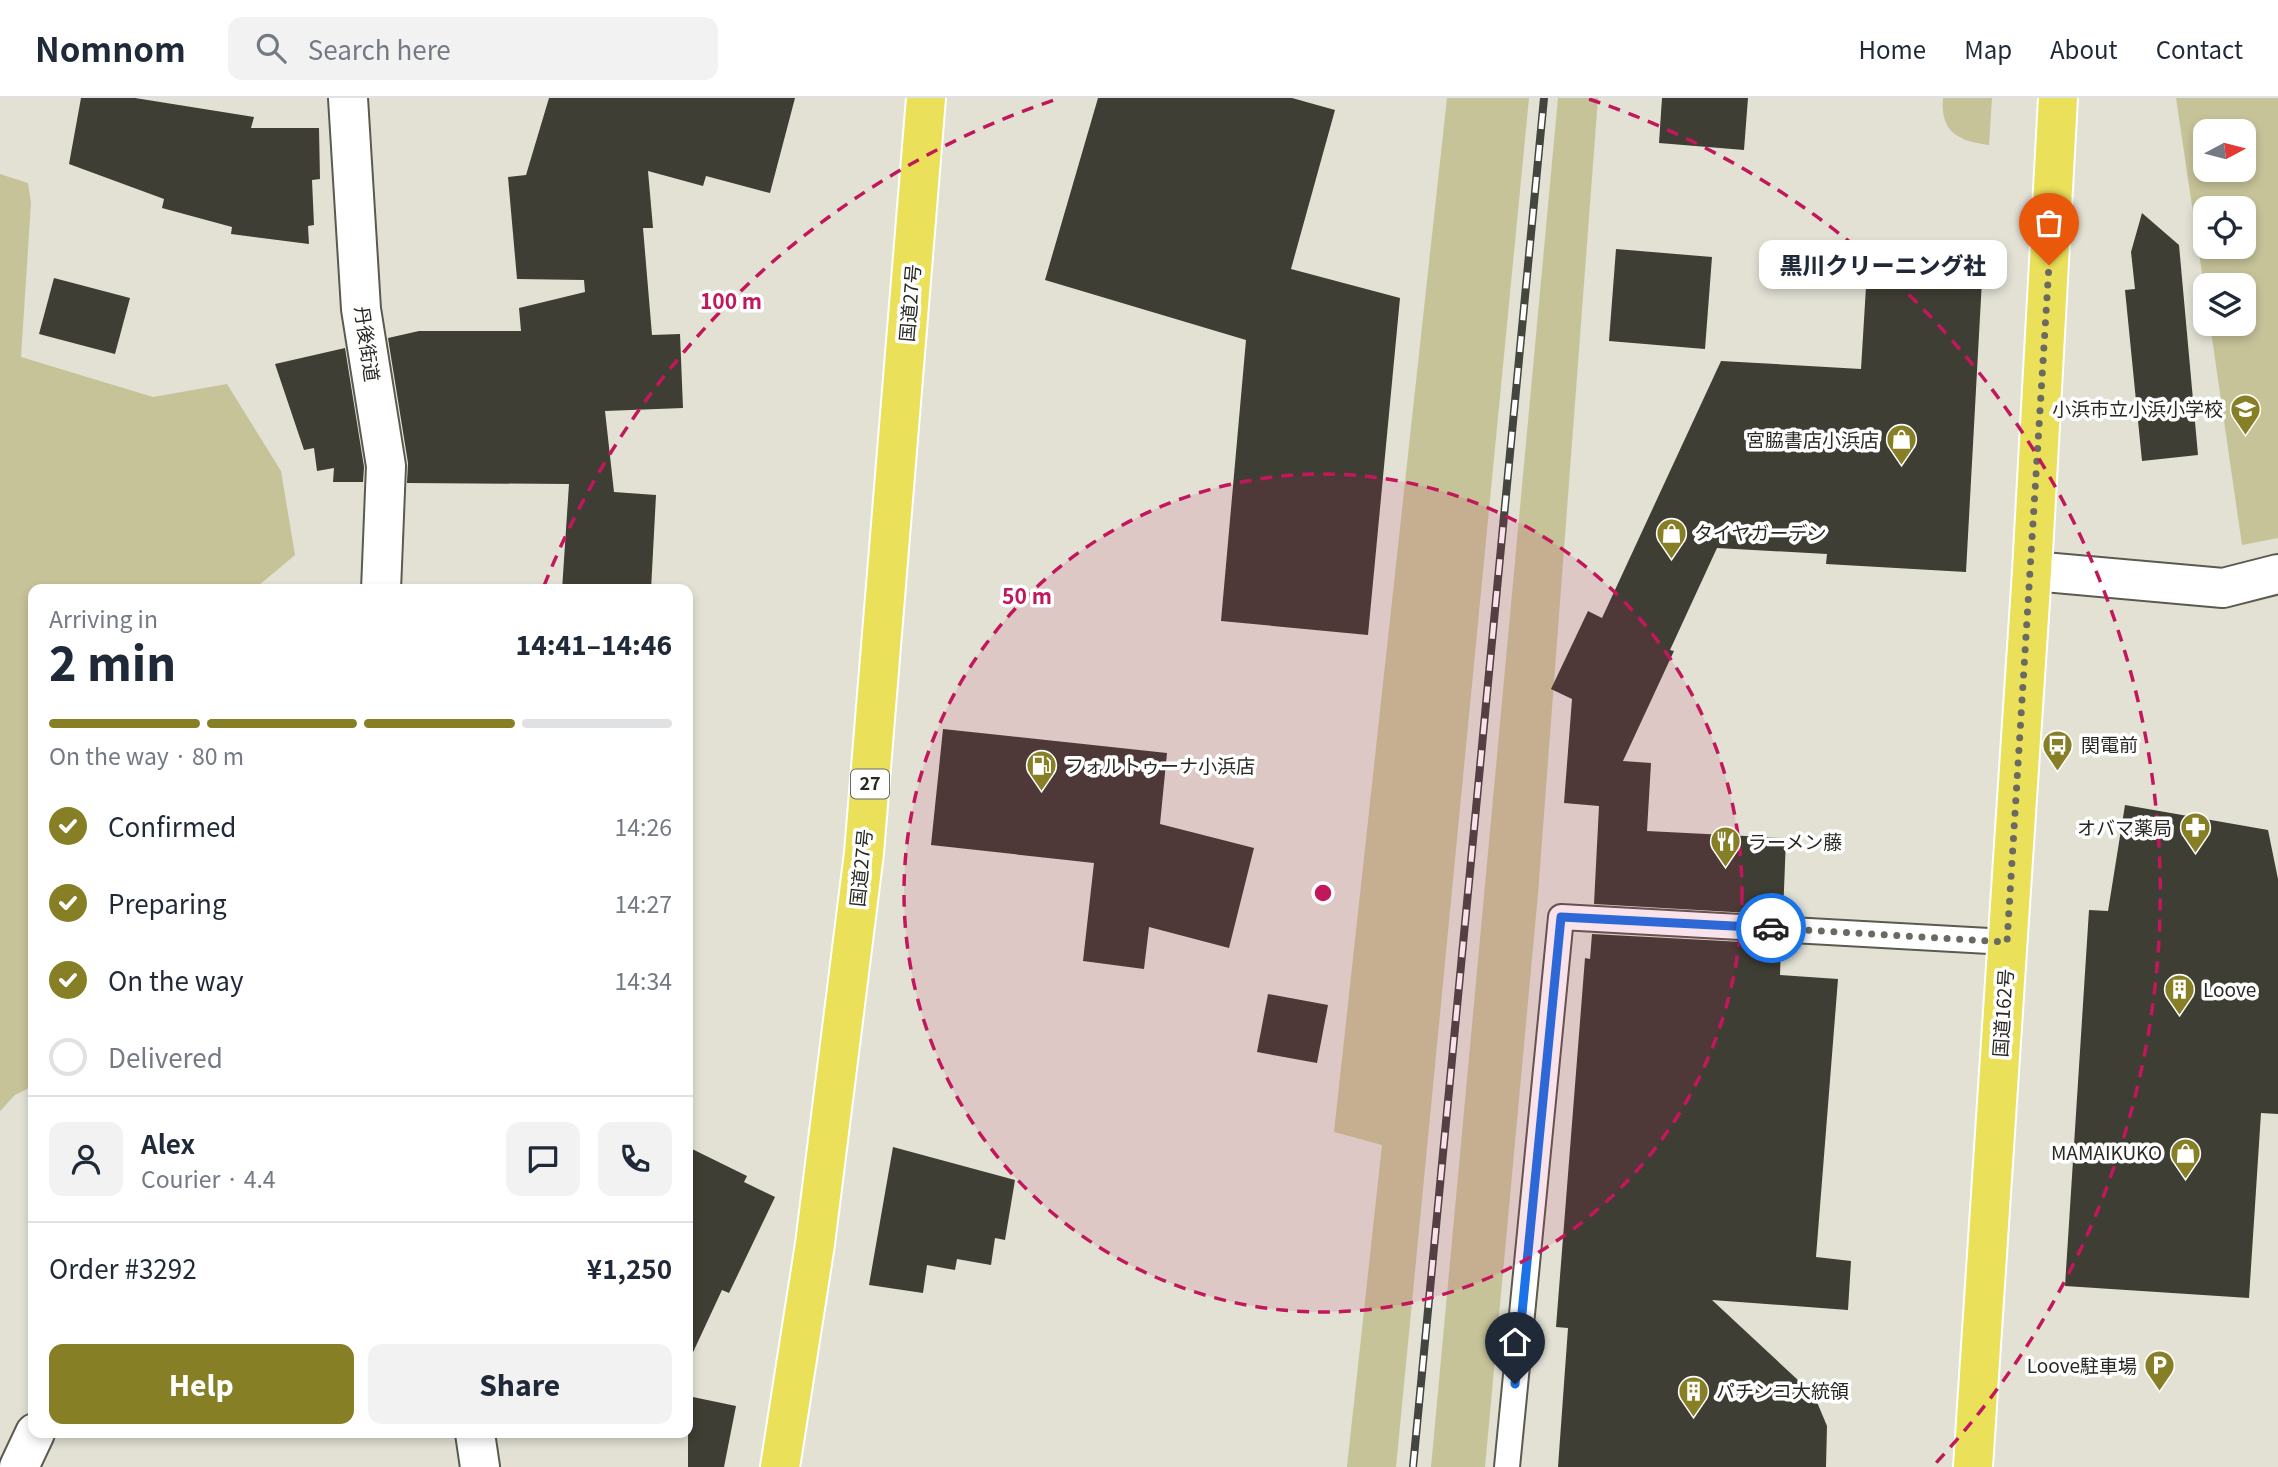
<!DOCTYPE html>
<html lang="en">
<head>
<meta charset="utf-8">
<style>
  :root { --surface:#fff; --page:#f2f2f3; --text:#1f2937; --muted:#747a83; --line:#e0e1e3; --accent:#867f26 }
  body { margin:0; font-family:Georgia,"Noto Sans JP",serif; background:var(--page); color:var(--text); height:100vh; display:flex; flex-direction:column; font-size:26px; white-space:nowrap }
  * { box-sizing:border-box; margin:0 }
  p { font-size:23px; color:var(--muted) }
  .icon { flex:none; width:38px; height:38px; fill:none; stroke:currentColor; stroke-width:2; stroke-linecap:round; stroke-linejoin:round }
  .map { position:relative; flex:1; overflow:hidden }
  .drawer { position:absolute; left:28px; top:486px; width:665px; height:854px; display:flex; flex-direction:column; background:var(--surface); border-radius:14px; box-shadow:0 4px 10px #0003 }
  .drawer>* { flex:none }
  .needle { width:46px; rotate:83deg }
  .fabs { position:absolute; left:2193px; top:21px; display:grid; gap:14px }
  .fabs a { display:grid; place-items:center; width:63px; height:63px; border-radius:14px; background:var(--surface); box-shadow:0 4px 10px #0003; font-size:35px }
  .pin { position:absolute; display:grid; place-items:center; width:60px; height:60px; color:#fff; margin:-72px -30px; border-radius:50% 50% 50% 0; rotate:-45deg; box-shadow:0 0 7px #0007 }
  .pin .icon { rotate:45deg }
  .courier { position:absolute; display:grid; place-items:center; width:70px; height:70px; margin:-35px; border:5px solid #1a73e8; border-radius:50%; background:#fff; color:#222; box-shadow:0 2px 9px #0007 }
  .bubble { position:absolute; height:49px; border-radius:14px; background:var(--surface); box-shadow:0 4px 10px #0003; font-size:23px; font-weight:800; line-height:49px; text-align:center }
  .summary em { font-style:normal; font-weight:800 }
  .summary div { display:flex; flex-direction:column-reverse }
  .summary { display:flex; align-items:center; justify-content:space-between; height:119px; padding:0 21px }
  h1 { font-size:46px; font-weight:800; line-height:52px }
  .bar { display:grid; grid-template-columns:repeat(4,1fr); gap:10px 7px; align-content:center; height:84px; padding:0 21px }
  .bar i { height:9px; border-radius:5px; background:var(--line) }
  .bar .on { background:var(--accent) }
  .bar p { grid-column:span 4 }
  .line { display:flex; align-items:center; gap:18px; padding:0 21px; border-top:2px solid var(--line) }
  .line div { flex:1 }
  .round { display:grid; place-items:center; flex:none; width:74px; height:74px; border-radius:14px; background:var(--page) }
  ol { padding:0 21px; list-style:none }
  li { display:flex; align-items:center; gap:21px; height:77px }
  li p { margin-inline-start:auto }
  li .icon { padding:7px; border-radius:50%; background:var(--accent); color:#fff; stroke-width:4 }
  li:last-child { color:var(--muted) }
  li i { width:38px; height:38px; border:4px solid var(--line); border-radius:50% }
  .primary-button { display:flex; gap:14px; margin-top:auto; padding:14px 21px }
  .primary-button a { flex:1; height:80px; border-radius:14px; background:var(--accent); color:#fff; font-size:28px; font-weight:800; line-height:80px; text-align:center }
  .primary-button a+a { background:var(--page); color:var(--text) }
  header { display:flex; align-items:center; gap:42px; box-sizing:border-box; height:98px; padding:0 35px; background:var(--surface); border-bottom:2px solid var(--line) }
  header strong { font-size:33px }
  nav { display:flex; gap:38px; margin-inline-start:auto; font-size:24px }
  .search { width:490px; height:63px; background:var(--page); display:flex; align-items:center; gap:18px; box-sizing:border-box; padding:0 24px; border-radius:14px; color:var(--muted); font-size:26px }
  .map>svg:first-child { display:block }
  .green { fill:#c6c399; fill-rule:evenodd }
  .building { fill:#3f3e34 }
  .lines { fill:none; stroke-linecap:round; stroke-linejoin:round }
  .service-casing { stroke:#5b5a4f; stroke-width:28 }
  .minor-casing { stroke:#5b5a4f; stroke-width:42 }
  .trunk-casing { stroke:#fff; stroke-width:42 }
  .service { stroke:#fff; stroke-width:24 }
  .minor { stroke:#fff; stroke-width:38 }
  .trunk { stroke:#ebe05a; stroke-width:38 }
  .rail-casing { stroke:#45453f; stroke-width:8 }
  .rail { stroke:#fff; stroke-width:5; stroke-dasharray:16; stroke-linecap:butt }
  .done { stroke:#6a6962; stroke-width:7; stroke-dasharray:0 12.6 }
  .route { stroke:#1a73e8; stroke-width:9 }
  .ring { fill:none; stroke:#c2185b; stroke-width:3.5; stroke-dasharray:12 9 }
  .labels { text-anchor:middle; stroke-width:7; stroke-linejoin:round; paint-order:stroke }
  .shield { fill:#fff; stroke:#696966; stroke-width:2 }
  .shield-label { font-size:18px; font-weight:bold; fill:#292924 }
  .street-label { font-size:19px; fill:#292924; stroke:#fff }
  .poi-label { font-size:19px; fill:#292924; stroke:#fff; text-anchor:start }
  .centre { fill:#c2185b; stroke:#fff; stroke-width:3.5 }
  .ring-label { font-size:21px; text-anchor:middle; font-weight:bold; fill:#c2185b; stroke:#fff; stroke-width:7; stroke-linejoin:round; paint-order:stroke }
</style>
</head>
<body>
<header>
<strong>Nomnom</strong>
<div class="search"><svg class="icon" aria-label="search" viewBox="0 0 24 24"><circle cx="10" cy="10" r="6"/><path d="M15 15l6 6"/></svg>Search here</div>
<nav><a>Home</a><a>Map</a><a>About</a><a>Contact</a></nav>
</header>
<div class="map">
<svg width="2278" height="1369" viewBox="0 0 2278 1369">
  <rect width="100%" height="100%" fill="#e2e1d4"/>
  <!-- green -->
  <g class="green">
    <path d="M1447,0H1529L1396,1369H1347L1382,1047L1334,1034Z"/>
    <path d="M1558,0H1598L1538,796L1485,1369H1431Z"/>
    <path d="M1943,0H1992L1989,47C1959,43 1940,35 1943,0Z"/>
    <path d="M2176,0H2278V440L2242,447L2210,226H2244V187H2205V195ZM2244,33V72H2205V33ZM2244,110V149H2205V110Z"/>
    <path d="M0,76L28,85L31,105L21,259L153,299L227,286L281,373L295,457L253,492H33V988L15,997L0,1013Z"/>
  </g>
  <!-- building -->
  <g class="building">
    <path d="M81,0H135L254,19L251,30H319L320,81L312,82L314,127L308,128L309,146L231,136L232,129L162,110L164,101L69,66Z"/>
    <path d="M549,0H795L770,95L706,78L703,88L648,73L653,130H643L652,237L680,236L683,310L605,313L614,394L656,397L651,492H562L569,386L407,385L408,365L388,240L419,233H521L519,210L585,194L584,182L517,181L508,79L526,77Z"/>
    <path d="M1098,0H1292L1335,12L1291,171L1400,200L1368,537L1221,523L1246,242L1045,182Z"/>
    <path d="M1662,0H1748L1744,52L1659,45Z"/>
    <path d="M2142,115L2179,147L2198,357L2142,363L2125,192L2135,191L2131,154Z"/>
    <path d="M1616,151L1712,159L1705,251L1609,243Z"/>
    <path d="M1910,178L1982,182L1966,474L1826,466L1827,456L1717,450L1670,552L1674,553L1623,663L1651,665L1647,733L1786,740L1783,817L1594,806L1599,708L1564,705L1572,601L1551,591L1588,513L1602,520L1721,263L1861,271L1866,189L1909,191Z"/>
    <path d="M54,180L130,200L115,256L39,236Z"/>
    <path d="M345,250L364,369L363,384H333L334,370L317,373L314,350L304,352L275,266Z"/>
    <path d="M943,631L1167,655L1160,726L1254,750L1229,850L1149,829L1144,871L1083,863L1094,765L931,747Z"/>
    <path d="M2125,707L2268,732L2278,781V1016L2261,1015L2249,1200L2065,1188L2089,812L2108,813Z"/>
    <path d="M1592,836L1781,846L1780,877L1838,881L1816,1159L1851,1163L1848,1212L1712,1202L1814,1297L1827,1328L1826,1369H1558L1568,1230L1556,1229L1585,860L1590,861Z"/>
    <path d="M1268,896L1328,907L1317,965L1257,954Z"/>
    <path d="M688,1049L747,1078L744,1084L775,1099L729,1195L722,1192L688,1265Z"/>
    <path d="M893,1049L1015,1082L1005,1142L995,1140L991,1167L957,1161L955,1172L927,1167L923,1195L869,1187Z"/>
    <path d="M688,1298L736,1308L724,1369H688Z"/>
  </g>
  <g class="lines">
    <defs>
      <path id="service" d="M1507,1369L1561,819L2007,844"/>
      <g id="minor">
        <path d="M348,0L361,211L386,368L381,492"/>
        <path d="M2032,473L2223,490L2278,476"/>
        <path d="M475,1335L480,1369"/>
        <path d="M19,1369L35,1335"/>
      </g>
      <g id="trunk">
        <path d="M780,1369L815,1146L864,755L926,0"/>
        <path d="M1973,1369L2032,473L2058,0"/>
      </g>
    </defs>
    <!-- service casing -->
    <use href="#service" class="service-casing"/>
    <!-- minor casing -->
    <use href="#minor" class="minor-casing"/>
    <!-- trunk casing -->
    <use href="#trunk" class="trunk-casing"/>
    <!-- service -->
    <use href="#service" class="service"/>
    <!-- minor -->
    <use href="#minor" class="minor"/>
    <!-- trunk -->
    <use href="#trunk" class="trunk"/>
    <defs>
      <path id="rail" d="M1413,1369L1544,0"/>
    </defs>
    <!-- rail casing -->
    <use href="#rail" class="rail-casing"/>
    <!-- rail -->
    <use href="#rail" class="rail"/>
  </g>
  <g class="lines">
    <!-- done -->
    <path class="done" d="M1771,830L2007,844L2049,167"/>
    <!-- route -->
    <path class="route" d="M1515,1286L1561,819L1771,830"/>
  </g>
  <!-- distance rings -->
  <circle cx="1323" cy="795" r="419" fill="#c2185b" fill-opacity=".12"/>
  <g class="ring">
    <circle cx="1323" cy="795" r="419"/>
    <path d="M544 488A837 837 0 0 1 1057 1M1589 1A837 837 0 0 1 1935 1366"/>
  </g>
  <!-- icons -->
  <defs>
    <symbol id="school-pin" viewBox="-11 -11 22 30"><path d="M0 17L-7.5 6A9.5 9.5 0 1 1 7.5 6Z" fill="#867f26" stroke="#fff"/><path d="M0-5L7-2L0 1L-7-2ZM-4 1L0 2.5L4 1V4Q0 6-4 4Z" fill="#fff"/></symbol>
    <symbol id="shop-pin" viewBox="-11 -11 22 30"><path d="M0 17L-7.5 6A9.5 9.5 0 1 1 7.5 6Z" fill="#867f26" stroke="#fff"/><path d="M-5-2.5h2.3a2.7 3.5 0 0 1 5.4 0H5L5.5 6h-11ZM-1.5-2.5h3a1.5 2.3 0 0 0-3 0Z" fill="#fff"/></symbol>
    <symbol id="bus-pin" viewBox="-11 -11 22 30"><path d="M0 17L-7.5 6A9.5 9.5 0 1 1 7.5 6Z" fill="#867f26" stroke="#fff"/><path d="M-5-6H5V4H4V6H2V4H-2V6H-4V4H-5ZM-3.5-4V0h7V-4ZM-3.5 1.2v1.5H-2V1.2ZM2 1.2v1.5H3.5V1.2Z" fill="#fff"/></symbol>
    <symbol id="fuel-pin" viewBox="-11 -11 22 30"><path d="M0 17L-7.5 6A9.5 9.5 0 1 1 7.5 6Z" fill="#867f26" stroke="#fff"/><path d="M-5.5-6h7V0h2V4h1.3V-2.5L3-4.5l.8-.8L6-3V5H2.5V1h-1V6h-7ZM-4.2-4.7v3.2H.2V-4.7Z" fill="#fff"/></symbol>
    <symbol id="pharmacy-pin" viewBox="-11 -11 22 30"><path d="M0 17L-7.5 6A9.5 9.5 0 1 1 7.5 6Z" fill="#867f26" stroke="#fff"/><path d="M-2-6h4v4h4v4h-4v4h-4v-4h-4v-4h4Z" fill="#fff"/></symbol>
    <symbol id="restaurant-pin" viewBox="-11 -11 22 30"><path d="M0 17L-7.5 6A9.5 9.5 0 1 1 7.5 6Z" fill="#867f26" stroke="#fff"/><path d="M-5-6h1v4h1v-4h1v4h1v-4h1v5L-1.5 .5V6h-2V.5L-5-1ZM5-6V6H3V1.5H1.5Q1.5-4 5-6Z" fill="#fff"/></symbol>
    <symbol id="building-pin" viewBox="-11 -11 22 30"><path d="M0 17L-7.5 6A9.5 9.5 0 1 1 7.5 6Z" fill="#867f26" stroke="#fff"/><path d="M-4-6H4V6H1V3H-1V6H-4ZM-2.5-4.3h1.7v1.8h-1.7ZM.8-4.3h1.7v1.8H.8ZM-2.5-1h1.7V.8h-1.7ZM.8-1h1.7V.8H.8Z" fill="#fff"/></symbol>
    <symbol id="parking-pin" viewBox="-11 -11 22 30"><path d="M0 17L-7.5 6A9.5 9.5 0 1 1 7.5 6Z" fill="#867f26" stroke="#fff"/><path d="M-3.5-5.5H1a3.5 3.5 0 0 1 0 7H-1V5.5H-3.5ZM-1-3.4V-.6H.8a1.4 1.4 0 0 0 0-2.8Z" fill="#fff"/></symbol>
  </defs>
  <g fill-rule="evenodd">
    <use href="#school-pin" x="2228" y="294" width="35" height="47"/>
    <use href="#shop-pin" x="1884" y="324" width="35" height="47"/>
    <use href="#shop-pin" x="1654" y="418" width="35" height="47"/>
    <use href="#bus-pin" x="2040" y="630" width="35" height="47"/>
    <use href="#fuel-pin" x="1024" y="650" width="35" height="47"/>
    <use href="#pharmacy-pin" x="2178" y="712" width="35" height="47"/>
    <use href="#restaurant-pin" x="1708" y="726" width="35" height="47"/>
    <use href="#building-pin" x="2162" y="874" width="35" height="47"/>
    <use href="#shop-pin" x="2168" y="1038" width="35" height="47"/>
    <use href="#parking-pin" x="2142" y="1250" width="35" height="47"/>
    <use href="#building-pin" x="1676" y="1276" width="35" height="47"/>
  </g>
  <g class="labels">
    <!-- shield labels -->
    <rect class="shield" x="851" y="671.5" width="38" height="29" rx="5"/>
    <g class="shield-label">
      <text x="870" y="692">27</text>
    </g>
    <!-- street labels -->
    <g class="street-label">
      <text transform="translate(910 205) rotate(-85)" y="7">国道27号</text>
      <text transform="translate(367 246) rotate(82)" y="7">丹後街道</text>
      <text transform="translate(861 770) rotate(-84)" y="7">国道27号</text>
      <text transform="translate(2003 915) rotate(-86)" y="7">国道162号</text>
    </g>
    <!-- poi labels -->
    <g class="poi-label">
      <text x="2223" y="318" text-anchor="end">小浜市立小浜小学校</text>
      <text x="1879" y="349" text-anchor="end">宮脇書店小浜店</text>
      <text x="1694" y="442">タイヤガーデン</text>
      <text x="2081" y="654">関電前</text>
      <text x="1065" y="675">フォルトゥーナ小浜店</text>
      <text x="2172" y="737" text-anchor="end">オバマ薬局</text>
      <text x="1748" y="751">ラーメン藤</text>
      <text x="2203" y="899">Loove</text>
      <text x="2162" y="1062" text-anchor="end">MAMAIKUKO</text>
      <text x="2137" y="1275" text-anchor="end">Loove駐車場</text>
      <text x="1716" y="1300">パチンコ大統領</text>
    </g>
  </g>
  <circle cx="1323" cy="795" r="10" class="centre"/>
  <g class="ring-label">
    <text x="731" y="211">100 m</text>
    <text x="1027" y="506">50 m</text>
  </g>
</svg>
<div class="fabs">
<a><svg class="needle" viewBox="-14 -14 28 28"><path d="M0-13l5 13h-10z" fill="#e53935"/><path d="M0 13l5-13h-10z" fill="#747a83"/></svg></a>
<a><svg class="icon" aria-label="locate" viewBox="0 0 24 24"><circle cx="12" cy="12" r="6"/><path d="M12 2v4M12 18v4M2 12h4M18 12h4"/></svg></a>
<a><svg class="icon" aria-label="layers" viewBox="0 0 24 24"><path d="M12 4l9 5-9 5-9-5zM3 14l9 5 9-5"/></svg></a>
</div>
<div class="pin" style="left:2049px;top:167px;background:#ea580c"><svg class="icon" aria-label="bag" viewBox="0 0 24 24"><path d="M5 8h14l-1 12H6zM9 8a3 3 0 0 1 6 0"/></svg></div>
<div class="pin" style="left:1515px;top:1286px;background:#1f2937"><svg class="icon" aria-label="home" viewBox="0 0 24 24"><path d="M3 11l9-7 9 7M6 9v11h12V9"/></svg></div>
<div class="courier" style="left:1771px;top:830px"><svg class="icon" aria-label="car" viewBox="0 0 24 24"><path d="M5 17H2v-5l4-1 3-4h7l3 4 3 1v5h-3M9 17h6M6 11h13"/><circle cx="7" cy="17" r="2"/><circle cx="17" cy="17" r="2"/></svg></div>
<div class="bubble" style="left:1759px;top:142px;width:248px">黒川クリーニング社</div>
<section class="drawer">
<div class="summary"><div><h1>2 min</h1><p>Arriving in</p></div><em>14:41–14:46</em></div>
<div class="bar"><i class="on"></i><i class="on"></i><i class="on"></i><i></i><p>On the way · 80 m</p></div>
<ol>
<li><svg class="icon" aria-label="check" viewBox="0 0 24 24"><path d="M5 12l5 5 9-10"/></svg>Confirmed<p>14:26</p></li>
<li><svg class="icon" aria-label="check" viewBox="0 0 24 24"><path d="M5 12l5 5 9-10"/></svg>Preparing<p>14:27</p></li>
<li><svg class="icon" aria-label="check" viewBox="0 0 24 24"><path d="M5 12l5 5 9-10"/></svg>On the way<p>14:34</p></li>
<li><i></i>Delivered</li>
</ol>
<div class="line" style="height:126px"><a class="round"><svg class="icon" aria-label="person" viewBox="0 0 24 24"><circle cx="12" cy="8" r="4"/><path d="M4 21q1-7 8-7t8 7"/></svg></a><div><b>Alex</b><p>Courier · 4.4</p></div><a class="round"><svg class="icon" aria-label="chat" viewBox="0 0 24 24"><path d="M4 5h16v11H9l-5 4z"/></svg></a><a class="round"><svg class="icon" aria-label="phone" viewBox="0 0 24 24"><path d="M5 4h4l2 5-3 2q2 4 5 5l2-3 5 2v4C11 20 4 13 5 4z"/></svg></a></div>
<div class="line" style="height:91px"><div>Order #3292</div><b>¥1,250</b></div>
<div class="primary-button"><a>Help</a><a>Share</a></div>
</section>
</div>
</body>
</html>
